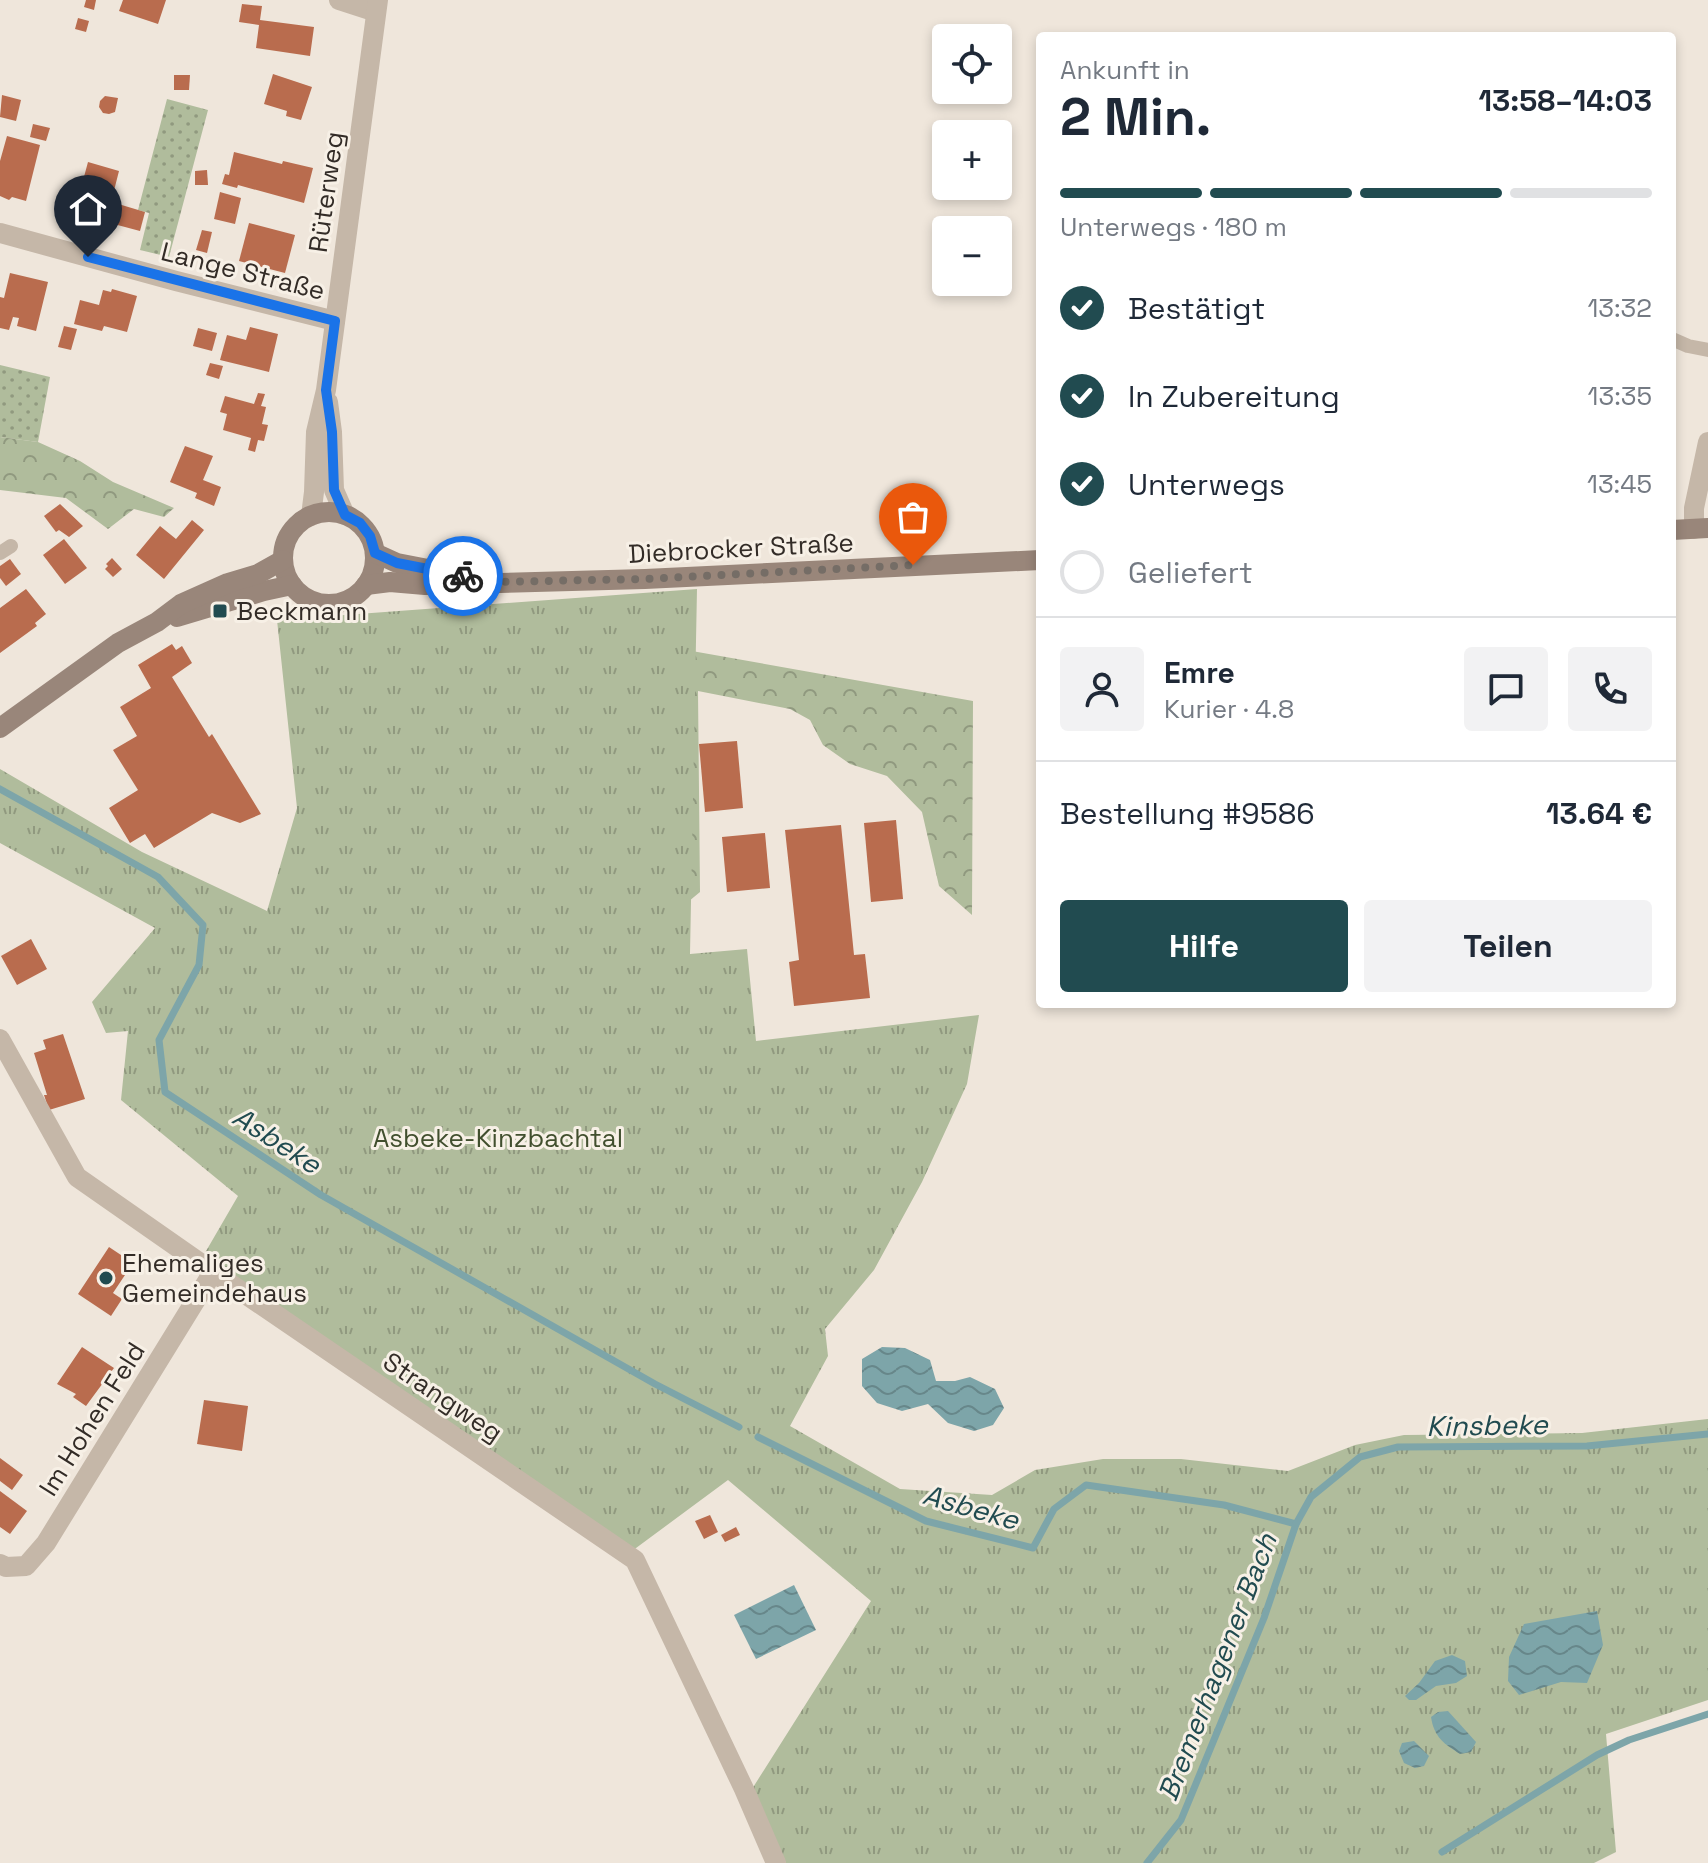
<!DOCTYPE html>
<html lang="de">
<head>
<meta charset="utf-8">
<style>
  :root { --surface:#fff; --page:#f2f2f3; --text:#1f2937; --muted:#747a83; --line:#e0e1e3; --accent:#214b50 }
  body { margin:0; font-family:"Space Grotesk",sans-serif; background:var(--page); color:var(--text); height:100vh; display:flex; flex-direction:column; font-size:30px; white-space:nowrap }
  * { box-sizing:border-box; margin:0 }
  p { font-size:26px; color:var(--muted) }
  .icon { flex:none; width:44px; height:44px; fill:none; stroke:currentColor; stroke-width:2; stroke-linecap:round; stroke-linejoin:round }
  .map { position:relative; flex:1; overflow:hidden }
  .sheet { position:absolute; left:1036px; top:32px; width:640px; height:976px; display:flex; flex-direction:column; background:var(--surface); border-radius:8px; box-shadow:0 4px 12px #0003 }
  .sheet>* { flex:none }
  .buttons { position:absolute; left:932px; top:24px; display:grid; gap:16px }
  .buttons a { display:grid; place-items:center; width:80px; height:80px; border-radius:8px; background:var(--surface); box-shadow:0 4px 12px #0003; font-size:40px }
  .pin { position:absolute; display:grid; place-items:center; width:68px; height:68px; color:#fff; margin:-82px -34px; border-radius:50% 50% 50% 0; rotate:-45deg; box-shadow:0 0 8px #0007 }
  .pin .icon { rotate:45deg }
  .courier { position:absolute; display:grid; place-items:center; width:80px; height:80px; margin:-40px; border:6px solid #1a73e8; border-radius:50%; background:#fff; color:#222; box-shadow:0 2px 10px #0007 }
  .summary em { font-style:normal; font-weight:600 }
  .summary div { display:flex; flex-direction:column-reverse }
  .summary { display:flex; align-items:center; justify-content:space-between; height:136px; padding:0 24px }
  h1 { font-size:52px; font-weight:600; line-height:60px }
  .bar { display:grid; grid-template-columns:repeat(4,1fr); gap:12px 8px; align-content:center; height:96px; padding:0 24px }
  .bar i { height:10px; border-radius:6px; background:var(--line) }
  .bar .on { background:var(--accent) }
  .bar p { grid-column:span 4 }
  .line { display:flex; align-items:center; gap:20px; padding:0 24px; border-top:2px solid var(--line) }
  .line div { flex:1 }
  .round { display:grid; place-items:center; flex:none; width:84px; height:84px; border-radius:8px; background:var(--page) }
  ol { padding:0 24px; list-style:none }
  li { display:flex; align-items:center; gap:24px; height:88px }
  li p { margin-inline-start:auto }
  li .icon { padding:8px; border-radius:50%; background:var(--accent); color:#fff; stroke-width:4 }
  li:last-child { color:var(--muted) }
  li i { width:44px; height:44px; border:4px solid var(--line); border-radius:50% }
  .primary-button { display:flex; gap:16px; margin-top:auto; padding:16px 24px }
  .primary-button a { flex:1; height:92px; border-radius:8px; background:var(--accent); color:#fff; font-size:32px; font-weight:600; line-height:92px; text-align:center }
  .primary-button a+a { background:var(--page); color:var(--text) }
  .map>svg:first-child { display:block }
  .grass { fill:url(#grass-dots) }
  .forest { fill:url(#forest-crowns) }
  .park { fill:url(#park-tufts) }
  .water { fill:url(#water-waves) }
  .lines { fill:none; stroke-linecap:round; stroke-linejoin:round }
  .stream { stroke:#7da5a9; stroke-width:7 }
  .building { fill:#b96c4e }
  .service { stroke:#c5b7a8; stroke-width:14 }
  .minor { stroke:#c5b7a8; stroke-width:20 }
  .tertiary { stroke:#c5b7a8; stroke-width:20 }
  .secondary { stroke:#99867a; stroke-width:20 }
  .done { stroke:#756d66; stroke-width:8; stroke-dasharray:0 14.4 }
  .route { stroke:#1a73e8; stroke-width:10 }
  .poi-dot { fill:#214b50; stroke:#f7f0e6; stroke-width:3 }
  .labels { text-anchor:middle; stroke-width:6; stroke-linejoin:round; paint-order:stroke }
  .street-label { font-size:26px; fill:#332c27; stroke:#f7f0e6 }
  .poi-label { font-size:26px; fill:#332c27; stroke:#f7f0e6; text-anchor:start }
  .park-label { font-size:26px; fill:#414f2e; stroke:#f7f0e6 }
  .water-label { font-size:28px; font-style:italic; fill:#214b50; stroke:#f7f0e6 }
</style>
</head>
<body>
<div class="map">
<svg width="1708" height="1863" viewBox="0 0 1708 1863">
  <defs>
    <pattern id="grass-dots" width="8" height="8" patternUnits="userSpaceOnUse" patternTransform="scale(2)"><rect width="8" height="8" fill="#b0bc9c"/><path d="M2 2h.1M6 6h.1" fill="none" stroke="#90997f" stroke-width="1.8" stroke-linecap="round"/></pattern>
    <pattern id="forest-crowns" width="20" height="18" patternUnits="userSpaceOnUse" patternTransform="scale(2)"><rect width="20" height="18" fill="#b0bc9c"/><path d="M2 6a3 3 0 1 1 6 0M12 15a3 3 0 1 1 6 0" fill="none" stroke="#90997f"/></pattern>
    <pattern id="park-tufts" width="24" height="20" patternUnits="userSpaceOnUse" patternTransform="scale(2)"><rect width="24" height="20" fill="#b0bc9c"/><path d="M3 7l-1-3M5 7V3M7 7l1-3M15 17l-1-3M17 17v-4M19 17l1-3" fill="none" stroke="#90997f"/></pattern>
    <pattern id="water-waves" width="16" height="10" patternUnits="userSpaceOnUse" patternTransform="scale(2)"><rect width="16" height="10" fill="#7da5a9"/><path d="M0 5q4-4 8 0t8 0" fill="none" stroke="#67878a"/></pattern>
  </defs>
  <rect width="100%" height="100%" fill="#efe6db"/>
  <!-- grass -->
  <g class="grass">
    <path d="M167,99L208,110L169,257L140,250L149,213L138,210Z"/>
    <path d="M0,365L50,377L38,442L0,437Z"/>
  </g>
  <!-- forest -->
  <g class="forest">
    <path d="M0,437L38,442L80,461L113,482L174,508L164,517L134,509L108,529L66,498L0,490Z"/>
    <path d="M658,645L973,701L972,915L939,886L922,812L887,776L850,764L823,745L810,720L790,709L698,691L700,892L624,955Z"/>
  </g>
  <!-- park -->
  <path class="park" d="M697,589L690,954L747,949L756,1041L979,1015L967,1084L922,1182L874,1270L825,1329L828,1356L790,1426L900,1489L992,1495L1035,1470L1103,1459H1181L1288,1471L1355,1445L1404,1435L1582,1433L1708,1419V1700L1606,1734L1616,1852L1594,1863H786L752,1789L871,1601L728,1480L632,1551L202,1258L238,1196L121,1100L128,1031L106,1033L92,1002L155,928L0,843V769L142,852L267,911L297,808L277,620Z"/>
  <!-- water -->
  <g class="water">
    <path d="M882,1347L905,1348L930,1360L936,1381H955L970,1377L995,1389L1004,1408L993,1425L974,1431L948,1423L928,1404L902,1411L877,1403L862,1386V1359Z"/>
    <path d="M794,1585L816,1630L756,1659L734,1615Z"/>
    <path d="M1597,1611L1603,1645L1587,1683L1561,1682L1519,1695L1508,1681L1509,1657L1524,1624Z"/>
    <path d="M1452,1655L1465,1661L1467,1676L1456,1683L1436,1686L1416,1700H1409L1405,1696L1419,1683L1435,1661Z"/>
    <path d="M1448,1711L1476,1742L1471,1752L1460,1754C1444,1744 1434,1737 1431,1717L1438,1712Z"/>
    <path d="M1414,1741L1429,1756L1424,1766L1415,1768L1404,1763L1399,1751L1402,1743Z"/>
  </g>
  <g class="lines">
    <!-- stream -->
    <g class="stream">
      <path d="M0,789L158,877L203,925L199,965L159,1040L165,1092L321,1195L655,1384L739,1427"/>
      <path d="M758,1437L926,1521L1033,1548L1054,1509L1086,1485L1224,1505L1296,1524"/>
      <path d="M1442,1852L1597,1755L1629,1740L1708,1714"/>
      <path d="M1147,1863L1181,1820L1264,1618L1296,1524L1311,1497L1360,1457L1398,1447L1587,1446L1708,1434"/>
    </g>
  </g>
  <!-- building -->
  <g class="building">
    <path d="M86,0H96L94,10L84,7Z"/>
    <path d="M123,0H166L158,24L119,11Z"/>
    <path d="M242,4L262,6L260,20L314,27L310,56L256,48L259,25L239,22Z"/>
    <path d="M78,18L89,21L86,32L75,29Z"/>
    <path d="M273,74L312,87L301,120L286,116L287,111L264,104Z"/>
    <path d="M174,75H190L189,90H174Z"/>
    <path d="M2,95L21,100L16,121L0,117Z"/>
    <path d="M105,96L118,98L115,112L109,114L103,113L99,107L100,101Z"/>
    <path d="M33,124L50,128L46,141L30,137Z"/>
    <path d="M7,136L40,145L26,201L12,197L9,200L0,196V161Z"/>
    <path d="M234,152L282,164L283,161L313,168L304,203L238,185L237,188L222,184L225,174L229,175Z"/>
    <path d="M88,162L119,171L108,214L94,210L93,215L90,217L77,213L75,210Z"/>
    <path d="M207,170L208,185H195V171Z"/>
    <path d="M220,192L241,198L235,224L214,219Z"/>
    <path d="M115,203L145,212L140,231L110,223Z"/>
    <path d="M249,223L295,235L285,273L239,261Z"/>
    <path d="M202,230L212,232L207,253L196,250Z"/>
    <path d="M10,273L48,282L36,331L17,326L19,318L13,317L9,330L0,328V297L4,298Z"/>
    <path d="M112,289L137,296L127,332L104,326L102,331L74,324L80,300L99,305L103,290L111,292Z"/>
    <path d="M64,326L77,329L71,350L58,347Z"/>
    <path d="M250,327L278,334L269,372L220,360L227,335L246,340Z"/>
    <path d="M198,328L217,333L212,351L193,346Z"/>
    <path d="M210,363L223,366L219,379L206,375Z"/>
    <path d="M258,393L265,394L261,406L266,407L262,424L268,425L264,441L258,440L255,452L248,450L251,438L223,430L227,414L220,412L225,396L254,404Z"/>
    <path d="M185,446L213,456L203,480L221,487L214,506L195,498L197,493L170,482Z"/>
    <path d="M60,504L83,526L69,537L59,530L56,532L44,516Z"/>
    <path d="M192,520L204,530L164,579L136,555L160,526L176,539Z"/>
    <path d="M64,539L87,568L65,584L43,555Z"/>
    <path d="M112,558L122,569L113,577L105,569L108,566L106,564Z"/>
    <path d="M10,559L21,574L6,586L0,578V566Z"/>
    <path d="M26,589L46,614L35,623L37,626L0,653V608Z"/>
    <path d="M172,644L176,650L182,646L192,663L172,677L209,737L212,734L261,814L240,823L212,813L154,848L145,834L130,843L109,808L138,790L113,750L137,736L120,707L151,688L138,665Z"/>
    <path d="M737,741L743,808L705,812L699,744Z"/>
    <path d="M896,820L903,899L871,902L864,823Z"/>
    <path d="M841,825L854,955L865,954L870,998L794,1006L789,962L799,960L785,830Z"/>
    <path d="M765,833L770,888L727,892L722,837Z"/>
    <path d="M31,939L47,969L17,985L1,956Z"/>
    <path d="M63,1034L85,1099L49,1110L44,1095H47L34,1053L46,1049L43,1040Z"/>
    <path d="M109,1247L133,1263L113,1293L122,1299L111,1316L78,1294Z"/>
    <path d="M82,1347L114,1368L86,1406L73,1397L76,1394L57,1384Z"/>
    <path d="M204,1400L248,1406L242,1451L197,1444Z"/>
    <path d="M0,1458L23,1475L12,1490L0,1481Z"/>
    <path d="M0,1491L27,1511L10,1534L0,1527Z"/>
    <path d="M710,1515L718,1532L704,1539L695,1521Z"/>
    <path d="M736,1527L740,1535L725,1542L721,1535Z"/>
  </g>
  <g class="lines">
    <!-- service -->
    <g class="service">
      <path d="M1672,339L1688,346L1708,350"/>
      <path d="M0,553L11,546"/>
    </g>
    <!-- minor -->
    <g class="minor">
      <path d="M339,0L376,12"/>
      <path d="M0,233L176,281L335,321"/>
      <path d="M1694,529V508L1708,442"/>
      <path d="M0,1039L77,1177L213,1272L635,1560L744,1789L776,1863"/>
      <path d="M0,1564L6,1567L26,1566L46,1543L213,1272"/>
    </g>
    <!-- tertiary -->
    <g class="tertiary">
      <path d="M328,402L332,432L334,490L345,515"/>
      <path d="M311,516L314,492L316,432L326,390L378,0"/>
    </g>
    <!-- secondary -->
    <g class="secondary">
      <circle cx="329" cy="558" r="46"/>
      <path d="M1672,530L1708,528"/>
      <path d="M375,553L397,563L464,576"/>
      <path d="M366,585L390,582L425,585L645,579L1040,560"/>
      <path d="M177,617L264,591L292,585"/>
      <path d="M0,728L118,643L157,622L181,604L228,583L258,574L283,560"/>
    </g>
  </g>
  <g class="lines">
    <!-- done -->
    <path class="done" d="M463,576L492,582L645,579L913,565"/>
    <!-- route -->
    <path class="route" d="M88,257L335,321L326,390L332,432L334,490L345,515L360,523L370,536L375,553L397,563L463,576"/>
  </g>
  <!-- markers -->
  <g class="poi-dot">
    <rect x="212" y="603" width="16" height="16" rx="4"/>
    <circle cx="106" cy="1278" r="8"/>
  </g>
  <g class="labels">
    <!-- street labels -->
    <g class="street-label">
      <text transform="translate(326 192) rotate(-82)" y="9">Rüterweg</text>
      <text transform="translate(243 271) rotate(14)" y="9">Lange Straße</text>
      <text transform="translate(741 548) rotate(-3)" y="9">Diebrocker Straße</text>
      <text transform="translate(443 1397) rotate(34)" y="9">Strangweg</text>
      <text transform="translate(92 1419) rotate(-58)" y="9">Im Hohen Feld</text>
    </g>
    <!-- poi labels -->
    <g class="poi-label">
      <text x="236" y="620">Beckmann</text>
      <text x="122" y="1272">Ehemaliges<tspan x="122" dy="30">Gemeindehaus</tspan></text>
    </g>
    <!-- park labels -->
    <g class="park-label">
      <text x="498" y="1147">Asbeke-Kinzbachtal</text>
    </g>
    <!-- water labels -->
    <g class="water-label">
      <text transform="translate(277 1140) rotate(33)" y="10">Asbeke</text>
      <text transform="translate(1487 1425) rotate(-1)" y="10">Kinsbeke</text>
      <text transform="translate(971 1507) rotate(16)" y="10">Asbeke</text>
      <text transform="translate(1217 1667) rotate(-69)" y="10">Bremerhagener Bach</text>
    </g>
  </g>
</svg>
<div class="buttons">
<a><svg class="icon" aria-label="locate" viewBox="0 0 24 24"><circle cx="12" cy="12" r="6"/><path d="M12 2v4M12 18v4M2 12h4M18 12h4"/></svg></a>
<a>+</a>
<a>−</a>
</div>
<div class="pin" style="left:913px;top:565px;background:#ea580c"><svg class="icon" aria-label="bag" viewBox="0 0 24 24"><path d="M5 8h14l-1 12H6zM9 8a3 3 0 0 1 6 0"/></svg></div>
<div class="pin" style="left:88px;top:257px;background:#1f2937"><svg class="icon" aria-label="home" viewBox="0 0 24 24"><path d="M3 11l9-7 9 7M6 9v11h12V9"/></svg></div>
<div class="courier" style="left:463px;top:576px"><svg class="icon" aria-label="bike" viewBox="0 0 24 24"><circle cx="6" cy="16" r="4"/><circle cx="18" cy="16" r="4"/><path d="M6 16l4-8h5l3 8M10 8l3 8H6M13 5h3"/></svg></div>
<section class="sheet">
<div class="summary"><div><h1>2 Min.</h1><p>Ankunft in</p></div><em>13:58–14:03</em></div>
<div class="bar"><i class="on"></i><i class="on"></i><i class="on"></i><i></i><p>Unterwegs · 180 m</p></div>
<ol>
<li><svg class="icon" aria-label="check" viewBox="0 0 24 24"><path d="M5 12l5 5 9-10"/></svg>Bestätigt<p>13:32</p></li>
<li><svg class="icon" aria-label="check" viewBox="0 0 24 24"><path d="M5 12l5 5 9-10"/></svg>In Zubereitung<p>13:35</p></li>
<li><svg class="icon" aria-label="check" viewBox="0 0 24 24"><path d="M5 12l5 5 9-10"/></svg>Unterwegs<p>13:45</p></li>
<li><i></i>Geliefert</li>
</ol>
<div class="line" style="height:144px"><a class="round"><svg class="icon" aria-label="person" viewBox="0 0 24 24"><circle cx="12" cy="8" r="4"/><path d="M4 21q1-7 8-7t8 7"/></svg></a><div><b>Emre</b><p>Kurier · 4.8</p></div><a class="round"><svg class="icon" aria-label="chat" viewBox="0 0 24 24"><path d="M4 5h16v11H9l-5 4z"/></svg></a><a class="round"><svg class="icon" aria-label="phone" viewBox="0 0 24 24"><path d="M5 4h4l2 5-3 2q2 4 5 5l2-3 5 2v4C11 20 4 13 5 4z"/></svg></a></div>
<div class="line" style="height:104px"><div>Bestellung #9586</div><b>13.64 €</b></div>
<div class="primary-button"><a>Hilfe</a><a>Teilen</a></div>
</section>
</div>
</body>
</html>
